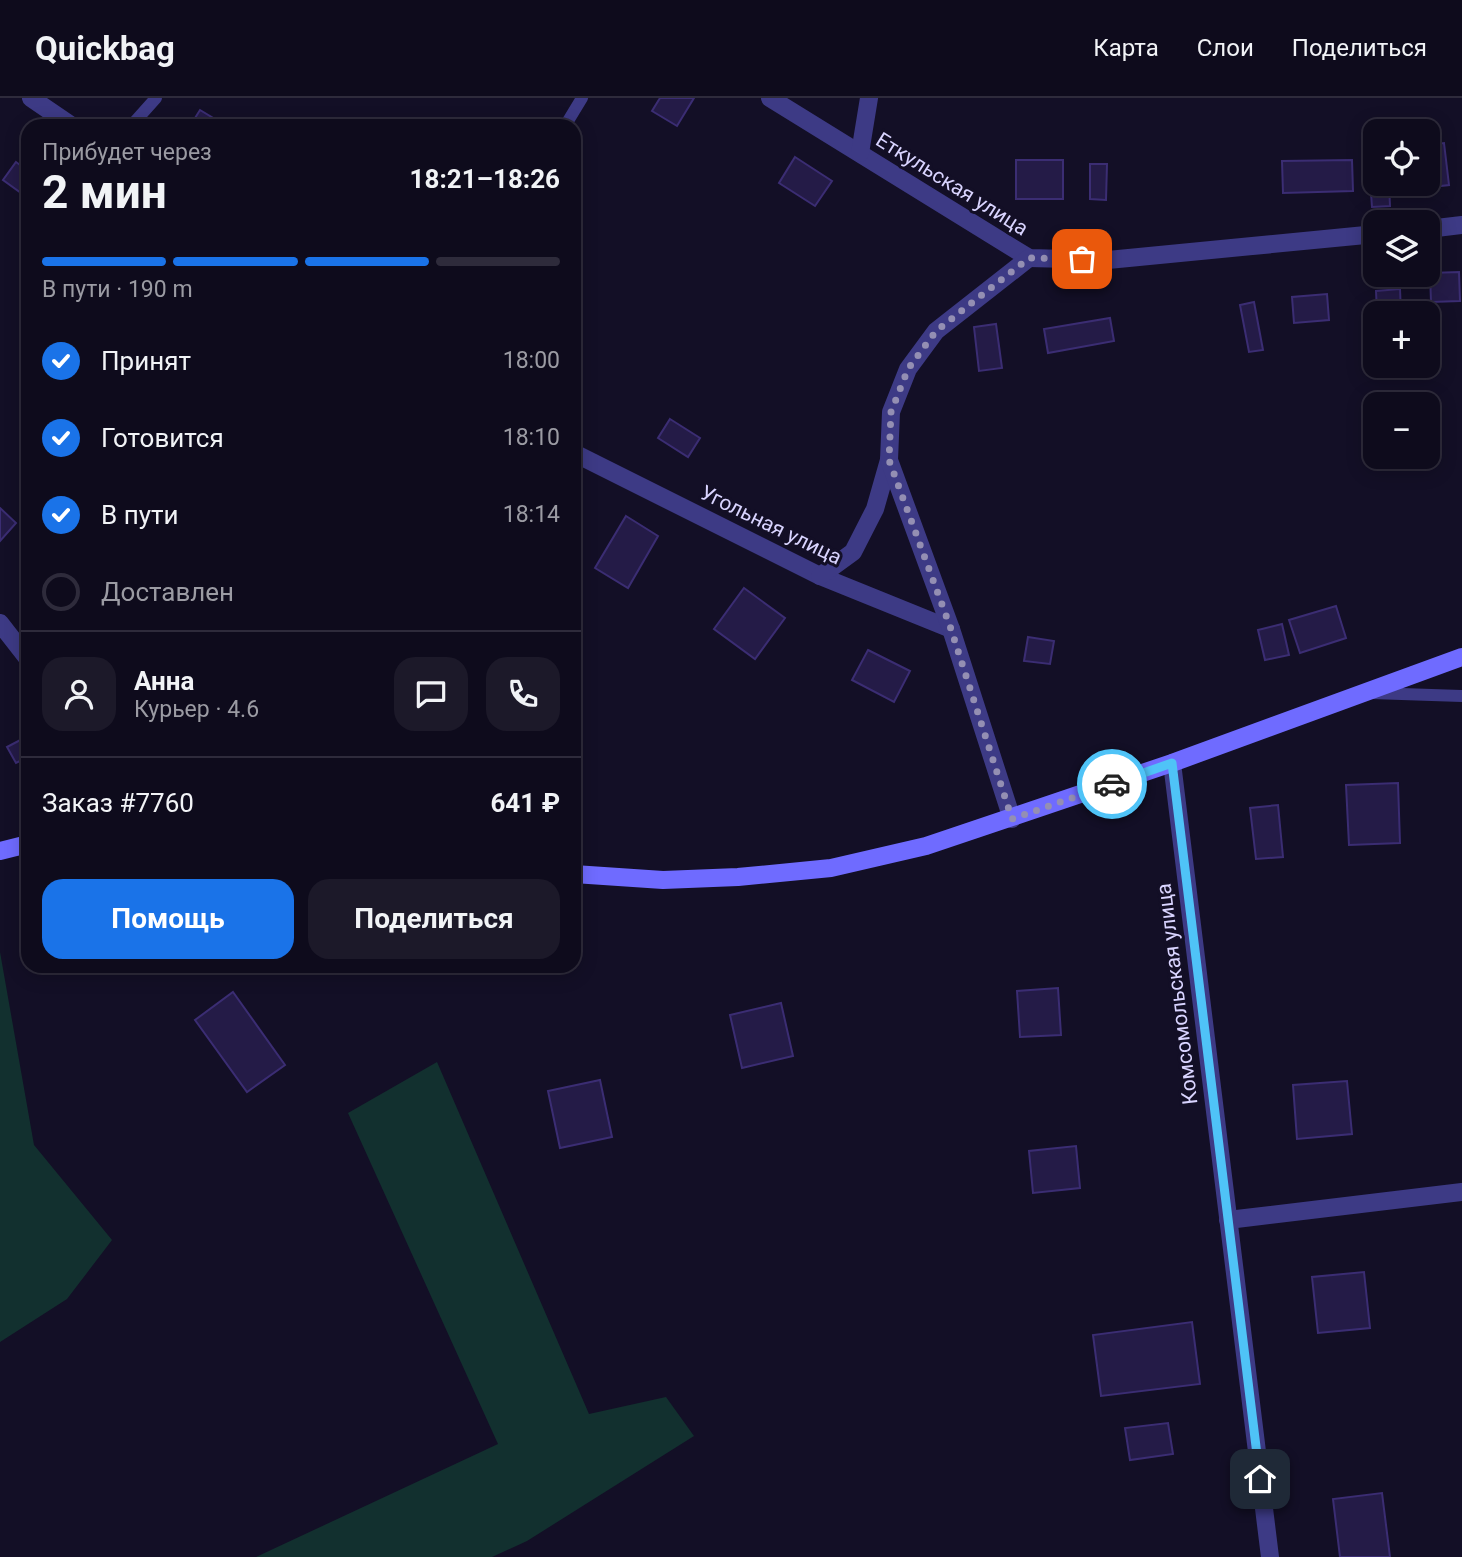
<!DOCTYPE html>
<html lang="ru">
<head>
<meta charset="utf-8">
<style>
  :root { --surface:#0e0b1c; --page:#1c1929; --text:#f1f3f6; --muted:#9b9ba3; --line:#2e2b3b; --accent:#1a73e8 }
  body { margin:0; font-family:Roboto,sans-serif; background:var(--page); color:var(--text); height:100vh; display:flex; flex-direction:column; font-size:26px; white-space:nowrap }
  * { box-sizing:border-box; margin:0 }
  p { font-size:23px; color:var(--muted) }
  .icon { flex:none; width:38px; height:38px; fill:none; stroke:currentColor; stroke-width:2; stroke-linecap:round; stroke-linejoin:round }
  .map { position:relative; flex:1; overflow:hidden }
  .details { position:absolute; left:21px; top:21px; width:560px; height:854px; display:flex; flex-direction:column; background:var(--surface); border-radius:21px; box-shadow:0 4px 18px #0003,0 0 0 2px var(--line) }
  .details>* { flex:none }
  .tools { position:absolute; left:1363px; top:21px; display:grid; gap:14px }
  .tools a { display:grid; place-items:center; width:77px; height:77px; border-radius:14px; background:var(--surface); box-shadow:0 4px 18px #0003,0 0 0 2px var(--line); font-size:35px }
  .pin { position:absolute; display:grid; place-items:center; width:60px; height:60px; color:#fff; margin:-30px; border-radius:14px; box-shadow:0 4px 10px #0006 }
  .courier { position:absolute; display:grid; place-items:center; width:70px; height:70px; margin:-35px; border:5px solid #4fc3f7; border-radius:50%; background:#fff; color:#222; box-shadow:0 2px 9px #0007 }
  .overview em { font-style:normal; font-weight:700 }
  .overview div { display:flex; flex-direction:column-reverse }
  .overview { display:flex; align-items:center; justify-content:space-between; height:119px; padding:0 21px }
  h1 { font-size:46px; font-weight:700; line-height:52px }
  .bar { display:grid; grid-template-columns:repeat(4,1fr); gap:10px 7px; align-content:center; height:84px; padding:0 21px }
  .bar i { height:9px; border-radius:5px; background:var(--line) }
  .bar .selected { background:var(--accent) }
  .bar p { grid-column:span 4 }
  .line { display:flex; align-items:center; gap:18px; padding:0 21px; border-top:2px solid var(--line) }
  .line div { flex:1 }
  .round { display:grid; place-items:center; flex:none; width:74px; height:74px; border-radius:21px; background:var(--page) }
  ol { padding:0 21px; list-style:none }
  li { display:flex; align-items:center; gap:21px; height:77px }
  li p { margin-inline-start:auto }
  li .icon { padding:7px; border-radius:50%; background:var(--accent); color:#fff; stroke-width:4 }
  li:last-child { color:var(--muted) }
  li i { width:38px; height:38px; border:4px solid var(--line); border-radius:50% }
  .cta { display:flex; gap:14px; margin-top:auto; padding:14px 21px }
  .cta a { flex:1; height:80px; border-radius:21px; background:var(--accent); color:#fff; font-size:28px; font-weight:700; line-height:80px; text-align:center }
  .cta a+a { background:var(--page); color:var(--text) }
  header { display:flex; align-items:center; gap:42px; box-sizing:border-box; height:98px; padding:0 35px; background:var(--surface); border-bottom:2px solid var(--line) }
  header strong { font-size:33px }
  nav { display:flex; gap:38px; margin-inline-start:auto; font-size:24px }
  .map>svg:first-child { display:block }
  .green { fill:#12302f }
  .building { fill:#241b47; stroke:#3b2d73; stroke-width:2 }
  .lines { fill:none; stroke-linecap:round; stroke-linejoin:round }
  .lane { stroke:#3d3a85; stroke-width:12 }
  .street { stroke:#3d3a85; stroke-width:18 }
  .secondary { stroke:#6f6bff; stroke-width:18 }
  .done { stroke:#948fb3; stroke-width:7; stroke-dasharray:0 12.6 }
  .route { stroke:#4fc3f7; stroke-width:9 }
  .labels { text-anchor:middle; stroke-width:6; stroke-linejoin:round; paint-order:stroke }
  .street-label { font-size:21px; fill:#d9d4ff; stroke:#130f26 }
</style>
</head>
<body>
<header>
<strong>Quickbag</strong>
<nav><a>Карта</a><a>Слои</a><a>Поделиться</a></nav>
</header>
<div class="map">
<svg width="1462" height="1459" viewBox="0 0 1462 1459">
  <rect width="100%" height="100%" fill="#130f26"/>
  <!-- green -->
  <g class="green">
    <path d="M0,854L34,1047L112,1142L67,1201L0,1244Z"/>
    <path d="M437,964L589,1316L666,1299L694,1338L527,1443L492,1459H256L498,1346L348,1015Z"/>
  </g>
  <!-- building -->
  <g class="building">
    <path d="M660,0H694L677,28L652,13Z"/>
    <path d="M200,12L223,26L222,28H190Z"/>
    <path d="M1444,45L1449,87L1415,91L1414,86H1428V47Z"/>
    <path d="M795,59L832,83L815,108L779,85Z"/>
    <rect x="1016" y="62" width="47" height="39"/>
    <path d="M1352,62L1353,93L1283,95L1282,63Z"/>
    <path d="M16,64L28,73V100L3,82Z"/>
    <path d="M1090,66H1107L1106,102L1090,101Z"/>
    <path d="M1370,81H1376V86H1389L1390,108L1372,109Z"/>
    <path d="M1459,174L1460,203L1431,204L1430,175Z"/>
    <path d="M1400,191L1401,215H1377L1376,193Z"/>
    <path d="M1327,196L1329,222L1294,225L1292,199Z"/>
    <path d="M1254,204L1263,252L1249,254L1240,207Z"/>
    <path d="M1110,220L1114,243L1048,255L1044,231Z"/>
    <path d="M996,226L1002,270L979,273L974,229Z"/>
    <path d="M670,321L700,340L688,359L658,340Z"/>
    <path d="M0,410L16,425L0,443Z"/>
    <path d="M626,418L658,438L628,490L595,470Z"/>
    <path d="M744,490L785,520L755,561L714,531Z"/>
    <path d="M1336,508L1346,540L1300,555L1289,522Z"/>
    <path d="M1282,526L1289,557L1265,562L1258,532Z"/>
    <path d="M1028,539L1054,543L1050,566L1024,563Z"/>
    <path d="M868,552L910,573L894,604L852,582Z"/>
    <path d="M28,638V659L16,665L7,649Z"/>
    <path d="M1398,685L1400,745L1349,747L1346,687Z"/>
    <path d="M1278,707L1283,759L1256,761L1250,710Z"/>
    <path d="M1058,890L1061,937L1020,939L1017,893Z"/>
    <path d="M233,894L285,967L247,994L195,922Z"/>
    <path d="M781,905L793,958L742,970L730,917Z"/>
    <path d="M600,982L612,1039L560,1050L548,993Z"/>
    <path d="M1347,983L1352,1036L1297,1041L1293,987Z"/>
    <path d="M1076,1048L1080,1090L1033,1095L1029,1053Z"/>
    <path d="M1364,1174L1370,1230L1318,1235L1312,1179Z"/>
    <path d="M1192,1224L1200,1286L1101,1298L1093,1237Z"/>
    <path d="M1168,1325L1173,1356L1130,1362L1125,1330Z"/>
    <path d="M1382,1395L1390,1459H1340L1333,1401Z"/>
  </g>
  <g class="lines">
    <!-- lane -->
    <g class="lane">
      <path d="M131,28L156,0"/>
      <path d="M565,28L582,0"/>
      <path d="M1371,595L1462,598"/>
    </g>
    <!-- street -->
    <g class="street">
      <path d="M31,0L72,28"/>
      <path d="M770,0L1029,160L1108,162L1376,136"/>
      <path d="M860,55L869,0"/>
      <path d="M1428,131L1462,127"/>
      <path d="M574,355L820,478L951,531"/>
      <path d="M820,478L853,454L875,411L889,362"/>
      <path d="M0,525L28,561"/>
      <path d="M1172,665L1270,1459"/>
      <path d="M1012,721L951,531L889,362L891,314L908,271L936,233L1029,160"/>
      <path d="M1228,1122L1462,1094"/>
    </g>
    <!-- secondary -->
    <g class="secondary">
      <path d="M0,753L28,746"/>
      <path d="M574,776L663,782L738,779L831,770L926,748L1172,665L1462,559"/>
    </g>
  </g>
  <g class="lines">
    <!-- done -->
    <path class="done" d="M1082,161L1029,160L936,233L908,271L891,314L889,362L951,531L1012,721L1112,686"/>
    <!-- route -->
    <path class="route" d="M1112,686L1172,665L1260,1381"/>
  </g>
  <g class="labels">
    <!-- street labels -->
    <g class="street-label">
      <text transform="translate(952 86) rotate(32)" y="7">Еткульская улица</text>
      <text transform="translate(771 427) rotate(26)" y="7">Угольная улица</text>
      <text transform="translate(1177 896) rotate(-97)" y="7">Комсомольская улица</text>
    </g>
  </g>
</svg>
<div class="tools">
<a><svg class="icon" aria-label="locate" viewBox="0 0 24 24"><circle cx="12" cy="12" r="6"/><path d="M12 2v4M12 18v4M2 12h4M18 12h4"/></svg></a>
<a><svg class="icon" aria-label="layers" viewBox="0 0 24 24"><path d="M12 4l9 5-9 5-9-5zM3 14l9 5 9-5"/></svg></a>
<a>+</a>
<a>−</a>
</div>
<div class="pin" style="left:1082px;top:161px;background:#ea580c"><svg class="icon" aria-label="bag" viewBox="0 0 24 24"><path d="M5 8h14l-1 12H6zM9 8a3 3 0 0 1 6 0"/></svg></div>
<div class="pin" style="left:1260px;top:1381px;background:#1f2937"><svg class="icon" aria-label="home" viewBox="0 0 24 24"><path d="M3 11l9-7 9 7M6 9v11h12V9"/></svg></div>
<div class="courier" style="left:1112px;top:686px"><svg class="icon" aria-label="car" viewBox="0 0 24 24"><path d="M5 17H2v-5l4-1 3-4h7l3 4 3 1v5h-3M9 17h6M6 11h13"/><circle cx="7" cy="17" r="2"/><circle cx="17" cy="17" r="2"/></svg></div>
<section class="details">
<div class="overview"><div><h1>2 мин</h1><p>Прибудет через</p></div><em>18:21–18:26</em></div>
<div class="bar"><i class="selected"></i><i class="selected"></i><i class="selected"></i><i></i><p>В пути · 190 m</p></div>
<ol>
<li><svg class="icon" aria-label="check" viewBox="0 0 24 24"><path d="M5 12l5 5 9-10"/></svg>Принят<p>18:00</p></li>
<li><svg class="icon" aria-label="check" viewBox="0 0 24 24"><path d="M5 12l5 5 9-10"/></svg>Готовится<p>18:10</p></li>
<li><svg class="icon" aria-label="check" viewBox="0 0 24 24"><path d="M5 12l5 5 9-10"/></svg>В пути<p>18:14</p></li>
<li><i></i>Доставлен</li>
</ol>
<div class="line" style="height:126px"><a class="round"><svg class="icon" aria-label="person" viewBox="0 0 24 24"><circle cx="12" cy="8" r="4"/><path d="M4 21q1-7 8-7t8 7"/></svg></a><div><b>Анна</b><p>Курьер · 4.6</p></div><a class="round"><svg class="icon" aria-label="chat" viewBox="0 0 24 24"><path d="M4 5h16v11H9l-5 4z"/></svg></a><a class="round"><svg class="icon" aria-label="phone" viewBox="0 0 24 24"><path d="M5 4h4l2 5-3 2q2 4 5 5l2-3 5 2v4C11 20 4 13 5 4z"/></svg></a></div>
<div class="line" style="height:91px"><div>Заказ #7760</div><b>641 ₽</b></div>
<div class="cta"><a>Помощь</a><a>Поделиться</a></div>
</section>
</div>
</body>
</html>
